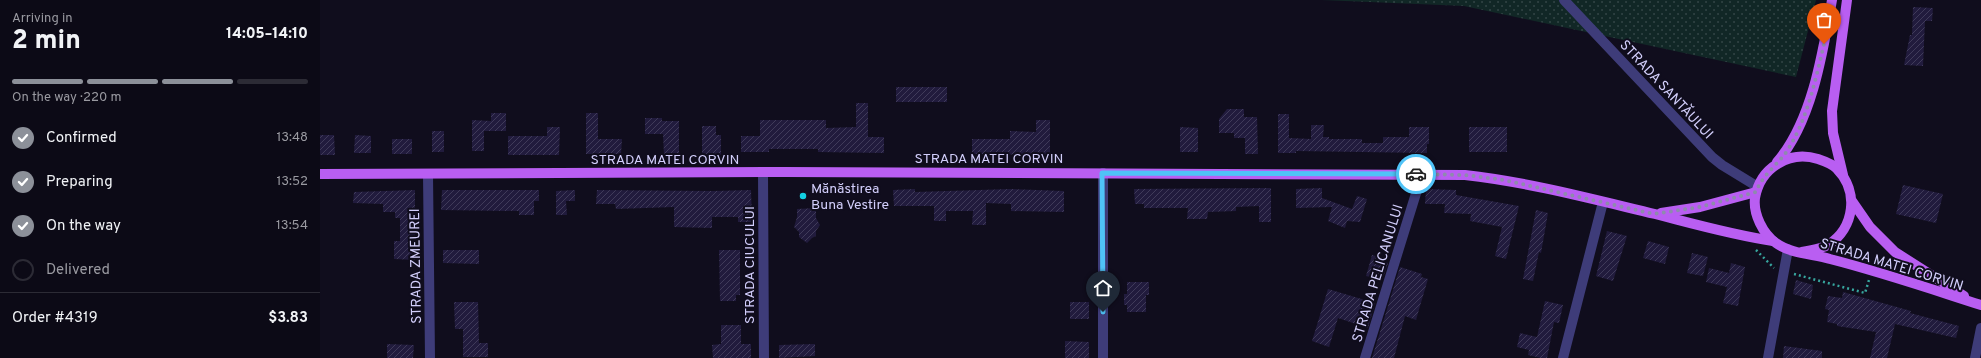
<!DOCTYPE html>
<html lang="en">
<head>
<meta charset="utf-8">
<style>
  :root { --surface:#0c0a16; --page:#1a1823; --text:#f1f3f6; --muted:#9a9aa1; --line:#2c2b35; --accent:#8c9099 }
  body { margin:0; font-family:Overpass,sans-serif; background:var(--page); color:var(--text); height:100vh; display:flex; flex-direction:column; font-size:15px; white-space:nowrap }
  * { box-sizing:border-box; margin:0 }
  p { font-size:13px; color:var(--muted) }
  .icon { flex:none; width:22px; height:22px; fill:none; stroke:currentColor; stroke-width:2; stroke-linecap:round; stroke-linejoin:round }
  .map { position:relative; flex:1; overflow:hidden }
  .panel { display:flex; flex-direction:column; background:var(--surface); width:320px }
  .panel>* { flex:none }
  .pin { position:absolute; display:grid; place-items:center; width:34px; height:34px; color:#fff; margin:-41px -17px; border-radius:50% 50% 50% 0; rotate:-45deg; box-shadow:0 0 4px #0007 }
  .pin .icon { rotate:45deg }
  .courier { position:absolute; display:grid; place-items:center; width:40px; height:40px; margin:-20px; border:3px solid #4fc3f7; border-radius:50%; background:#fff; color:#222; box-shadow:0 1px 5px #0007 }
  .head em { font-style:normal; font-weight:800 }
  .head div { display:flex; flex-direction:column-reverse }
  .head { display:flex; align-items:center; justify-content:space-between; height:68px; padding:0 12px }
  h1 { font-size:26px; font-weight:800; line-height:30px }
  .bar { display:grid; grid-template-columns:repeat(4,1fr); gap:6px 4px; align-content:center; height:48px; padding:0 12px }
  .bar i { height:5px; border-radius:3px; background:var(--line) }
  .bar .active { background:var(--accent) }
  .bar p { grid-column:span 4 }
  .line { display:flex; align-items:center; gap:10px; padding:0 12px; border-top:1px solid var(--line) }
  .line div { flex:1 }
  ol { padding:0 12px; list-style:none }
  li { display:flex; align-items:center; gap:12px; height:44px }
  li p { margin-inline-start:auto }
  li .icon { padding:4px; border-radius:50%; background:var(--accent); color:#fff; stroke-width:4 }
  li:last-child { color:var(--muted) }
  li i { width:22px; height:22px; border:2px solid var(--line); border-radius:50% }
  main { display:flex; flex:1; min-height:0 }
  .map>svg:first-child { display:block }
  .grass { fill:url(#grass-dots) }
  .building { fill:url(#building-hatch) }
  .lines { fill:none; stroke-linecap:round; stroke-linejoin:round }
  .path { stroke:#37a69e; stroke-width:2.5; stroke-dasharray:2 3; stroke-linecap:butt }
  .minor { stroke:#3e3c79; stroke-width:10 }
  .major { stroke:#b95ef2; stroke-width:10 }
  .done { stroke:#8e8aad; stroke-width:4; stroke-dasharray:0 7.2 }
  .route { stroke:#4fc3f7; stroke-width:5 }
  .poi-dot { fill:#12d0e2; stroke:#100d1d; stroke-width:1.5 }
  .labels { text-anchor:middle; stroke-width:4; stroke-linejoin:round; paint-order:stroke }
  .street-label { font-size:14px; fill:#d2cefb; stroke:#100d1d }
  .poi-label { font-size:14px; fill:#d2cefb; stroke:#100d1d; text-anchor:start }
</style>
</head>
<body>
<main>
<section class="panel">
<div class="head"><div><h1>2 min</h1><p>Arriving in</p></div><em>14:05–14:10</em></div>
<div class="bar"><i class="active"></i><i class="active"></i><i class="active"></i><i></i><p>On the way · 220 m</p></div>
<ol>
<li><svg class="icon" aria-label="check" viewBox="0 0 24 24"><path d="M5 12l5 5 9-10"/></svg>Confirmed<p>13:48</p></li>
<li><svg class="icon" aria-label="check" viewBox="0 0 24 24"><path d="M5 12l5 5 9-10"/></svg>Preparing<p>13:52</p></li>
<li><svg class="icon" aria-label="check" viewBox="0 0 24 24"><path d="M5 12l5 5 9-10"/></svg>On the way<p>13:54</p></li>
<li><i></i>Delivered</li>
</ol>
<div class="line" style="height:52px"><div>Order #4319</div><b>$3.83</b></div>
</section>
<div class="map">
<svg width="1661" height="358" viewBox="0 0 1661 358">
  <defs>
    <pattern id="grass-dots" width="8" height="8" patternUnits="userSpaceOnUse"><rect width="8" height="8" fill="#112726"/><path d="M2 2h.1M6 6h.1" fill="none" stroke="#334546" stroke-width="1.8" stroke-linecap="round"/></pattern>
    <pattern id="building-hatch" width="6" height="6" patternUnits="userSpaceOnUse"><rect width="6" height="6" fill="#211b3d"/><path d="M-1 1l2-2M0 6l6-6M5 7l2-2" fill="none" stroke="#403b5a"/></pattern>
  </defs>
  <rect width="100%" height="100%" fill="#100d1d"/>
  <!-- grass -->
  <path class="grass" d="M1002,0H1496L1476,77L1144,6Z"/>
  <!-- building -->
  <g class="building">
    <path d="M1593,7L1613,8L1612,21H1605L1603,66L1584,65L1590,35H1592Z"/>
    <rect x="576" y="87" width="51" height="15"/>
    <path d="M536,103H548V137H564V153L498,152V149H449V152H421V136H440V120H506V128L536,127Z"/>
    <path d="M907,109H924V117H937L938,154H925V138H914V133H899V119Z"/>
    <path d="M171,113H186V131H164V151H152V120L171,121Z"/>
    <path d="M266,113H278V139H302L301,154H266Z"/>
    <path d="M958,114H969V138L991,139V125H1004L1003,137H1009V139H1042V143H1063V137H1089V127H1109V144H1107V153L976,151V153H958Z"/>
    <path d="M325,118H342V121H359V155H344L343,134H325Z"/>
    <path d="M716,120H730V155L652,154V139H690V131L716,132Z"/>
    <path d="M382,126H396V135H401V155H382Z"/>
    <path d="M227,127H240L239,155H188V136H227Z"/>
    <path d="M860,127L878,128V152H860Z"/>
    <rect x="1149" y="127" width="38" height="25"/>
    <rect x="112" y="131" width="12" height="21"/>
    <path d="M0,135H14L15,155H0Z"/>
    <path d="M35,135L51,136V153H34Z"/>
    <rect x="72" y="139" width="20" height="15"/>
    <path d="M1583,185L1623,194L1616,223L1576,214Z"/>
    <path d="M951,188V222H939V206L916,207V211L888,212L887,219H867L868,208H824V204H815L814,189Z"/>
    <path d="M1002,188V198L1032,209L1037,196L1047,199L1040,222L1027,221L1025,228L1008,221L1012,207L976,208V189Z"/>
    <path d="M595,189V192L691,189L744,191V212L691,211V204L666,203V225H652L653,211H626V221H614V206H574L573,190Z"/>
    <path d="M1106,189L1136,190V195L1199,206L1186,259L1175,256L1182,227L1150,221L1151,214L1124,213L1125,204H1105Z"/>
    <path d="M95,190V260L74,259V241H80V218H75V212H63V204L33,203L34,192Z"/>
    <path d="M122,190H219V201H214V215H199V211L121,210Z"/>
    <path d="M255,190V201H246L247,215H236V191Z"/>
    <path d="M277,190L393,191L431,190L432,222H418V217H392V228L354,227V207L296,209L295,204H276Z"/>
    <path d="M496,208V218L500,225L496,231V236L492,238L487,243L479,237V232L474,227L477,217V209Z"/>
    <path d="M1216,210L1228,213L1221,253L1219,252L1213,281L1203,279Z"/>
    <path d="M1287,231L1307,236L1293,281L1276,276Z"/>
    <path d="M1328,241L1349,247L1345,264L1323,258Z"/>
    <path d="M123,250H159V264L123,263Z"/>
    <path d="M399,250H420V295H416V301H400Z"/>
    <path d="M1372,253L1388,257L1383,276L1367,273Z"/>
    <path d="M1052,255L1064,258L1063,261L1068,263L1062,280L1046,276Z"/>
    <path d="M1411,263L1425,267L1418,306L1403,303L1407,287L1386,282L1389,268L1409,273Z"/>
    <path d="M1080,267L1102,274L1101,277L1108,279L1100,306L1096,320L1085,316L1074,358H1052Z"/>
    <path d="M1476,280L1493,285L1491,299L1473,294Z"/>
    <path d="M807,282H829V295H826V312H807V305H804V294H807Z"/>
    <path d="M1008,289L1055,303L1048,328L1018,318L1009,347L992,341Z"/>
    <path d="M1523,292L1591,311L1590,313L1639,326L1636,338L1575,324L1567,358H1550L1556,332L1517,326V324L1507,322L1509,310L1505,309L1508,296L1522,298Z"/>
    <path d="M1225,301L1243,305L1239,323L1234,322L1227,358H1221L1208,355L1209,350L1197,347L1200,333L1217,337Z"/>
    <path d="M134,302H158L159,343H168V357H143V329H135Z"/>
    <rect x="750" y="302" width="19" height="17"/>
    <path d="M401,325H421V344H431V358H393L392,345L401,344Z"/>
    <path d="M745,341L769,342V358H745Z"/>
    <path d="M67,344L94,345L93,358H67Z"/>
    <path d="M495,344V356L459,358V345Z"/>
    <path d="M1464,346L1502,351V358H1463Z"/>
  </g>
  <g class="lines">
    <!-- path -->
    <g class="path">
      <path d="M1436,250L1454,268"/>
      <path d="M1474,274L1545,293L1549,280"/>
    </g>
    <!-- minor -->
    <g class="minor">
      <path d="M1244,0L1392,157L1402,165L1438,187"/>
      <path d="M443,172L444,358"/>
      <path d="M783,173V358"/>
      <path d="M108,174L110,358"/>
      <path d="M1045,358L1102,174"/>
      <path d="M1243,358L1283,202"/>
      <path d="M1448,358L1468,249"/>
      <path d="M1655,358L1661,328"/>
    </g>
    <!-- major -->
    <g class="major">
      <path d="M1457,162C1492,122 1503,52 1512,0"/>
      <path d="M0,174L466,172L1145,175C1208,182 1272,199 1335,214C1374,224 1412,235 1453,241"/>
      <path d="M1523,175L1513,133L1512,111L1527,0"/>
      <path d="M1532,201L1550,227L1575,252L1644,296"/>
      <path d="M1341,213L1380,207L1436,192"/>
      <path d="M1482,252C1491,250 1501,249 1508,245C1535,228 1539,191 1517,169C1513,164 1504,161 1498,159C1469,150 1440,168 1435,198C1433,214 1443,234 1456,243C1471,254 1493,254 1510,259C1561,272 1611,289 1661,305"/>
    </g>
  </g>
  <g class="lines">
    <!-- done -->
    <path class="done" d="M1096,174L1145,175L1184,180L1334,214L1380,207L1436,192C1443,173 1461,163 1470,146C1488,116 1496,78 1504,44"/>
    <!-- route -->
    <path class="route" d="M783,312L782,173L1096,174"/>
  </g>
  <!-- markers -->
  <circle class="poi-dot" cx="483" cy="196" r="4"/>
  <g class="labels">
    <!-- street labels -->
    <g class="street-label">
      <text transform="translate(1347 89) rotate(47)" y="5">STRADA SANTĂULUI</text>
      <text x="669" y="163">STRADA MATEI CORVIN</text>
      <text x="345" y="164">STRADA MATEI CORVIN</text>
      <text transform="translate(1572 264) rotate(17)" y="5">STRADA MATEI CORVIN</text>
      <text transform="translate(429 265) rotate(-90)" y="5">STRADA CIUCULUI</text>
      <text transform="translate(95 266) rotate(-91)" y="5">STRADA ZMEUREI</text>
      <text transform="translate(1057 273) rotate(-73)" y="5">STRADA PELICANULUI</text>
    </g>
    <!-- poi labels -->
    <g class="poi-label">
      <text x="491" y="193">Mănăstirea<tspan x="491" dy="16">Buna Vestire</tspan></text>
    </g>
  </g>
</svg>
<div class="pin" style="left:1504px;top:44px;background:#ea580c"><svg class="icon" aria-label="bag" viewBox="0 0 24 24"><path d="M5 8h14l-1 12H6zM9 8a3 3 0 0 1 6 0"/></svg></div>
<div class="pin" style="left:783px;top:312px;background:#1f2937"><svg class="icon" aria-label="home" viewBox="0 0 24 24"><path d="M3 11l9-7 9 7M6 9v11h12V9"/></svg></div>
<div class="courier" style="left:1096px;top:174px"><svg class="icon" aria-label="car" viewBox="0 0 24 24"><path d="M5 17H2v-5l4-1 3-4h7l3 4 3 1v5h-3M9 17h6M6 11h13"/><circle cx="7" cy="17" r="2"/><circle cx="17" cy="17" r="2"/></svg></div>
</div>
</main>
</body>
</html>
